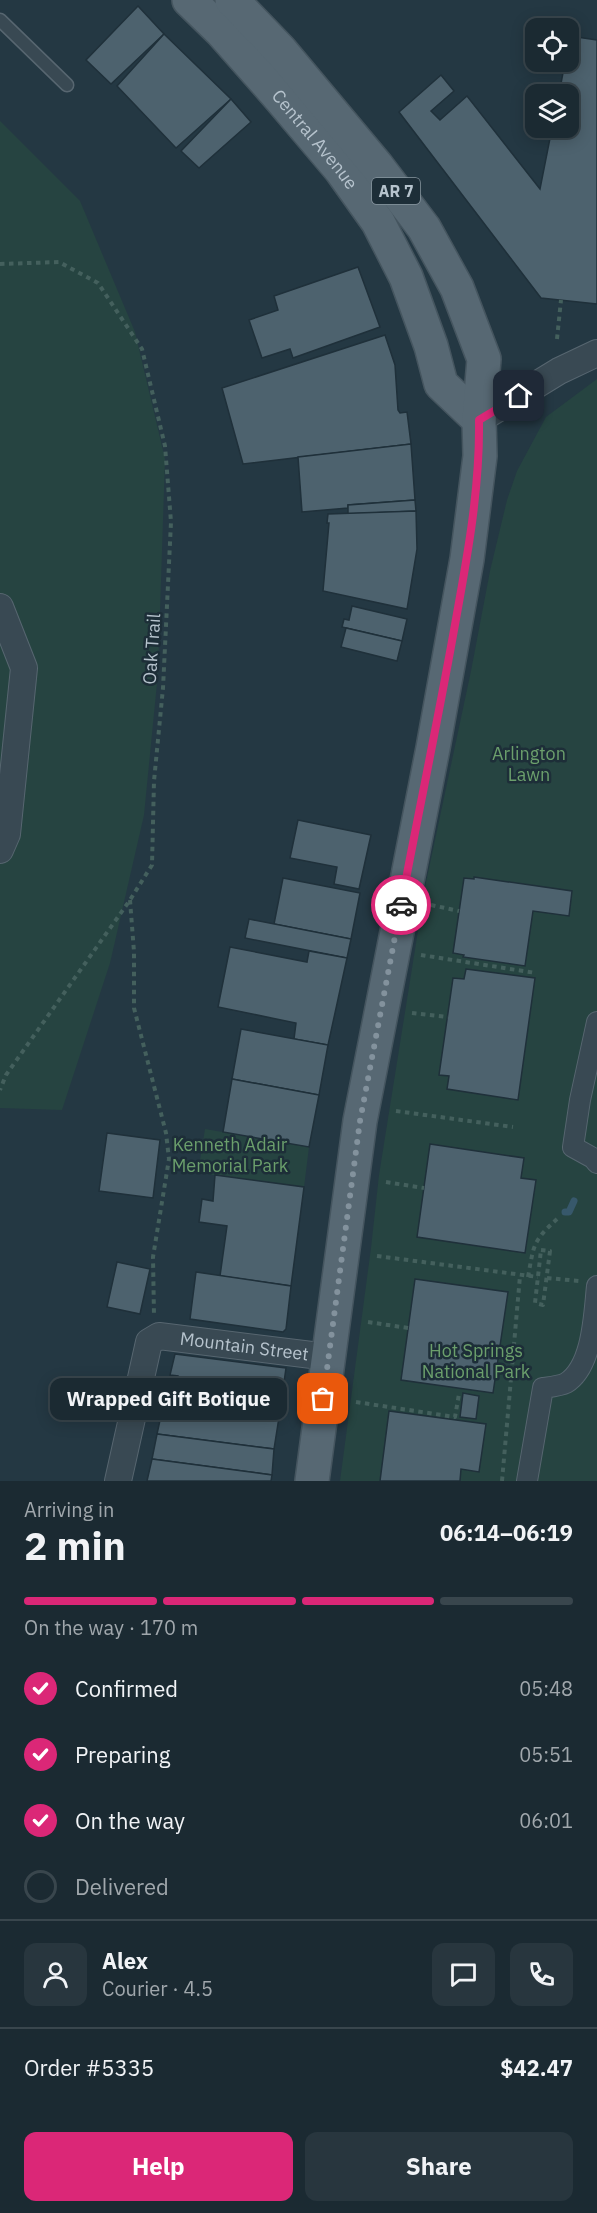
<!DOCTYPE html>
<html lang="en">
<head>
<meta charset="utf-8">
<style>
  :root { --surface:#1b2a32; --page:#28363e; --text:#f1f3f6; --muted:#a0a7ac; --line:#39464d; --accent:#db2777 }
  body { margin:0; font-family:"IBM Plex Sans",sans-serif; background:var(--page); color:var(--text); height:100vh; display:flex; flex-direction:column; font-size:22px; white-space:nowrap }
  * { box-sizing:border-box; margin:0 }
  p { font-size:20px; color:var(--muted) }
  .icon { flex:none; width:33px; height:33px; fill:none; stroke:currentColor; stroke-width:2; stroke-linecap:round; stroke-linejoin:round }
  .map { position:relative; height:1481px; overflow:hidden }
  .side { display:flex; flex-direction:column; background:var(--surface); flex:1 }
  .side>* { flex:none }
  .controls { position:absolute; left:525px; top:18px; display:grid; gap:12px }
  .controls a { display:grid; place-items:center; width:54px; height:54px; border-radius:12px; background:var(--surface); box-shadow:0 3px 15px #0003,0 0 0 2px var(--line); font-size:30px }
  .pin { position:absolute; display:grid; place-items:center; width:51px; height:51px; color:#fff; margin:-26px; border-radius:12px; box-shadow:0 3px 9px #0006 }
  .courier { position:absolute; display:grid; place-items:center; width:60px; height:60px; margin:-30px; border:4px solid #db2777; border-radius:50%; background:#fff; color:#222; box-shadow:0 2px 8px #0007 }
  .bubble { position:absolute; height:42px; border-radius:12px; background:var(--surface); box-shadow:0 3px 15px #0003,0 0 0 2px var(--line); font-size:20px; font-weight:700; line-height:42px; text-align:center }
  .head em { font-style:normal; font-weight:700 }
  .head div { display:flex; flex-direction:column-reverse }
  .head { display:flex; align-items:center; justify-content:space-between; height:102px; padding:0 24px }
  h1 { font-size:39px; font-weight:700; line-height:45px }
  .bar { display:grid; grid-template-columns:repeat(4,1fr); gap:9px 6px; align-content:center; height:72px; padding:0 24px }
  .bar i { height:8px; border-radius:4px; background:var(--line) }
  .bar .active { background:var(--accent) }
  .bar p { grid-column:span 4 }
  .line { display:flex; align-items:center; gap:15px; padding:0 24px; border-top:2px solid var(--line) }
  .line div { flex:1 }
  .round { display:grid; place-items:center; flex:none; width:63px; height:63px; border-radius:12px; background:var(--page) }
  ol { padding:0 24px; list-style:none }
  li { display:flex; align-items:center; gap:18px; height:66px }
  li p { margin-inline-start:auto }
  li .icon { padding:6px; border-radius:50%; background:var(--accent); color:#fff; stroke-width:4 }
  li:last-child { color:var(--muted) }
  li i { width:33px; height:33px; border:3px solid var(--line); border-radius:50% }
  .cta { display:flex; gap:12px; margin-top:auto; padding:12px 24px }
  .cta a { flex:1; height:69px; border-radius:12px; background:var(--accent); color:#fff; font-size:24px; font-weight:700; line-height:69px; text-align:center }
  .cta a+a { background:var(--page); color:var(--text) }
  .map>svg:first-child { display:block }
  .green { fill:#264441 }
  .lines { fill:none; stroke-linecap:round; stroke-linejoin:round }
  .stream { stroke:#37586b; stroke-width:7 }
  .building { fill:#4d626e; stroke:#1f303a; stroke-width:1.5 }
  .service-casing { stroke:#576670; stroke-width:15 }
  .pedestrian-casing { stroke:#576670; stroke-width:22 }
  .minor-casing { stroke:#576670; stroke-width:28 }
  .primary-casing { stroke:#45555f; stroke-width:36 }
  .path { stroke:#44605d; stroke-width:4; stroke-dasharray:4.5 4.5; stroke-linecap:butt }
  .service { stroke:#394953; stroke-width:12 }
  .pedestrian { stroke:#394953; stroke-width:20 }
  .minor { stroke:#394953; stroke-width:26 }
  .primary { stroke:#576873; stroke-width:33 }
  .done { stroke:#83929d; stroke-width:6; stroke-dasharray:0 10.8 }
  .route { stroke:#db2777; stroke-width:8 }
  .labels { text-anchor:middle; stroke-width:5; stroke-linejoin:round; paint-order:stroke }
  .shield { fill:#1d2e38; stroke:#8896a0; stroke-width:1.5 }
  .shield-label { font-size:16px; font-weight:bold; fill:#b6c3cd }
  .street-label { font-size:18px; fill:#b6c3cd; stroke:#1d2e38 }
  .park-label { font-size:18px; fill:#6b9f6c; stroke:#1d2e38 }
</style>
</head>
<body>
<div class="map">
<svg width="597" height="1481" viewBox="0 0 597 1481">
  <rect width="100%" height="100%" fill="#243843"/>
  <!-- green -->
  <g class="green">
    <path d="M0,121L80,201L135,332L165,459L158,673L144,815L110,963L62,1110L0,1108Z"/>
    <path d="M597,379V1481H340L371,1248L379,1175L425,887L471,671L490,571L507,500L517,471L546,417Z"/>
    <path d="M205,1129L309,1147L304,1187L198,1173Z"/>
  </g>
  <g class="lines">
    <!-- stream -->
    <path class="stream" d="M565,1212H569L574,1201"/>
  </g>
  <!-- building -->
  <g class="building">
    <path d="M138,6L164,34L111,84L86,60Z"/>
    <path d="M164,34L231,99L176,148L117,86Z"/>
    <path d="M570,36L597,40V304L541,298L399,112L441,75L454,91L431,111L440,120L467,96L540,189L552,128H568V94H559L565,62H568Z"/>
    <path d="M231,99L251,122L199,168L181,151Z"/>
    <path d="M358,267L380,327L293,358L290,349L262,358L249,320L278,310L274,296Z"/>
    <path d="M385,335L395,365L398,410L400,413L407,412L411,444L243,464L222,388Z"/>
    <path d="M411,444L415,500L348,505V508L302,512L298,457Z"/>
    <path d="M415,500L416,511L348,514V505Z"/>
    <path d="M416,511L417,549L407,609L323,591L329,523H327L328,514Z"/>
    <path d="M352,606L407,619L402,641L342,627L344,619L349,620Z"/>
    <path d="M346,628L402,641L397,661L341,647Z"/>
    <path d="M298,820L371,835L359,889L334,884L337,867L290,858Z"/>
    <path d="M474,877L572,891L569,916L533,911L525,966L463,957L464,955L453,953L464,878L474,879Z"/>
    <path d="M283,878L360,893L351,939L274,924Z"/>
    <path d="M249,919L351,939L347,958L245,938Z"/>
    <path d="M230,947L307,962L309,951L347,958L328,1045L294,1039L296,1023L218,1007Z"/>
    <path d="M466,969L535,978L518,1100L447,1089L449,1076L439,1075L453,978L464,979Z"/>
    <path d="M241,1029L328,1045L319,1095L232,1079Z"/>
    <path d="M232,1079L319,1095L309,1147L223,1132Z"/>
    <path d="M107,1133L160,1140L153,1198L99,1191Z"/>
    <path d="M430,1144L524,1158L521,1178L536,1180L525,1253L417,1237Z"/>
    <path d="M215,1175L304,1187L291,1286L220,1276L227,1226L199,1222L202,1199L213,1201Z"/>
    <path d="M117,1262L150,1269L140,1314L107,1307Z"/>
    <path d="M196,1272L291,1286L286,1329L283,1332L190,1319Z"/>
    <path d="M415,1279L508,1292L493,1393L401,1380Z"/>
    <path d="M175,1354L286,1368L280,1411L175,1399L178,1376L170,1375Z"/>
    <path d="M463,1393L479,1396L476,1419L460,1417Z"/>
    <path d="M165,1397L280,1411L274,1449L157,1434Z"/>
    <path d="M389,1411L486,1424L479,1472L461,1469L460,1481H380Z"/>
    <path d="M157,1434L274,1449L272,1475L152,1459Z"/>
    <path d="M152,1459L272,1475L271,1481H147Z"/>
  </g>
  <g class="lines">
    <defs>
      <path id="service" d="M0,20L67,85"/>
      <g id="pedestrian">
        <path d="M597,1022L580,1100L573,1147L593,1158L597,1163"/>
        <path d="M527,1481L543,1388C550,1387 560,1386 566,1383C593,1366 594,1314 597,1286"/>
      </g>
      <g id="minor">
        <path d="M479,420L559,371L597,353"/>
        <path d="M0,607L24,668L7,834L0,850"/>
        <path id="s1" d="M118,1481L149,1342L159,1336L328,1357"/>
      </g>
      <g id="primary">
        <path id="s2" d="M189,0L222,32L281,99L341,170L378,222L406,277L431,346L441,384L479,420"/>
        <path d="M232,0L281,51L377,166L424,228L457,288L484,359L479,420L480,456L467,559L433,748L360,1121L312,1481"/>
      </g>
    </defs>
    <!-- service casing -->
    <use href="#service" class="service-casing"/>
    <!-- pedestrian casing -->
    <use href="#pedestrian" class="pedestrian-casing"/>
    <!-- minor casing -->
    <use href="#minor" class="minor-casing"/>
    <!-- primary casing -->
    <use href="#primary" class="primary-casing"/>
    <!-- path -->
    <g class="path">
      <path d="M0,264L59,262L98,283L142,349L165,446L171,522L163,688L154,781L152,865L130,900L6,1075L0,1090"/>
      <path d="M557,339L561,300"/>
      <path d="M130,900L134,952V1008L166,1133L169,1159L153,1257L154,1316"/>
      <path d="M431,905L459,911"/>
      <path d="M421,955L536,973"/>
      <path d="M412,1013L448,1017"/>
      <path d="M396,1111L513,1127"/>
      <path d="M386,1182L424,1188"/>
      <path d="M541,1250L550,1251L543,1305L535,1303Z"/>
      <path d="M377,1256L538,1277"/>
      <path d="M528,1277C534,1245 532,1242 557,1219"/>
      <path d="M547,1278L579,1281"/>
      <path d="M368,1322L408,1328"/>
      <path d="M356,1402L455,1417L459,1394"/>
      <path d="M502,1481L520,1276"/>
    </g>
    <!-- service -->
    <use href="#service" class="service"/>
    <!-- pedestrian -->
    <use href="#pedestrian" class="pedestrian"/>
    <!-- minor -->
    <use href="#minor" class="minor"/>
    <!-- primary -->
    <use href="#primary" class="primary"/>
  </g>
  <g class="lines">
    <!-- done -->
    <path class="done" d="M323,1399L360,1121L401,905"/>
    <!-- route -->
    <path class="route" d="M401,905C419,810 439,715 456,619C468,553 480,487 479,420L519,396"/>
  </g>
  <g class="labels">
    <!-- shield labels -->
    <rect class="shield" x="372" y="178" width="48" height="26" rx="4.5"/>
    <g class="shield-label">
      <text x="396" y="197">AR 7</text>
    </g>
    <!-- street labels -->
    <g class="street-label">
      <text dy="6" stroke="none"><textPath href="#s2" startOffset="188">Central Avenue</textPath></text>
      <text transform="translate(152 649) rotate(-86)" y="6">Oak Trail</text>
      <text dy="6" stroke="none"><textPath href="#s1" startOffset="240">Mountain Street</textPath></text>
    </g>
    <!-- park labels -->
    <g class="park-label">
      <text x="529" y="760">Arlington<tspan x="529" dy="21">Lawn</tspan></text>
      <text x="230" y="1151">Kenneth Adair<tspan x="230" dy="21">Memorial Park</tspan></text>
      <text x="476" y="1357">Hot Springs<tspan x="476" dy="21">National Park</tspan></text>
    </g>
  </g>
</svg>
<div class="controls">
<a><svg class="icon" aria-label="locate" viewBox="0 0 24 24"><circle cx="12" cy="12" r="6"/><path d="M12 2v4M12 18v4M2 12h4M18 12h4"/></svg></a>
<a><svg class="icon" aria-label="layers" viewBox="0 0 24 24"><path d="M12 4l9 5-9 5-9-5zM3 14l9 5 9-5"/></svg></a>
</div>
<div class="pin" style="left:323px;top:1399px;background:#ea580c"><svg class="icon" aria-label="bag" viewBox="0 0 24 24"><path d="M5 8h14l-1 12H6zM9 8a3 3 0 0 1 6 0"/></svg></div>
<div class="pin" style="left:519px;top:396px;background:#1f2937"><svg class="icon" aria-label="home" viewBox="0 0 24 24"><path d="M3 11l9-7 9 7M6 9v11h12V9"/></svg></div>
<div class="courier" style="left:401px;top:905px"><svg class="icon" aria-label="car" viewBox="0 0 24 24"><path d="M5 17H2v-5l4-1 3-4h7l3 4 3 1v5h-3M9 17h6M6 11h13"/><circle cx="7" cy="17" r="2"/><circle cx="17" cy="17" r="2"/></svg></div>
<div class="bubble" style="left:50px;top:1378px;width:237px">Wrapped Gift Botique</div>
</div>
<section class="side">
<div class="head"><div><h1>2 min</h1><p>Arriving in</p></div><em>06:14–06:19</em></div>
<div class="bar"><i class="active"></i><i class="active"></i><i class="active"></i><i></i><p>On the way · 170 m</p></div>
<ol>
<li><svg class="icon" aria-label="check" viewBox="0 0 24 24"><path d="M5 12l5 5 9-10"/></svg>Confirmed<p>05:48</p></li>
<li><svg class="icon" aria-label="check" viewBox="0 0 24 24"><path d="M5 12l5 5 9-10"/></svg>Preparing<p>05:51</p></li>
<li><svg class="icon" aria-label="check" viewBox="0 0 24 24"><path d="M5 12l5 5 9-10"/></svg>On the way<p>06:01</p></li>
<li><i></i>Delivered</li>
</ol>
<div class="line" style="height:108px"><a class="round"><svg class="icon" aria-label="person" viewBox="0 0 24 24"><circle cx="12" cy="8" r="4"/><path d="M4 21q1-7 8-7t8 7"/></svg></a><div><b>Alex</b><p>Courier · 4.5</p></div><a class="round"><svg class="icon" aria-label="chat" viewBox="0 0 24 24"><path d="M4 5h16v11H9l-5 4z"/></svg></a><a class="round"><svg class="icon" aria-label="phone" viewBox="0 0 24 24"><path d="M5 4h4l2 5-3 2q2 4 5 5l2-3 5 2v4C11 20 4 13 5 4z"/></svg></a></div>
<div class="line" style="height:78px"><div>Order #5335</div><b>$42.47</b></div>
<div class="cta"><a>Help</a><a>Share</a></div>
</section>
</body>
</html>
